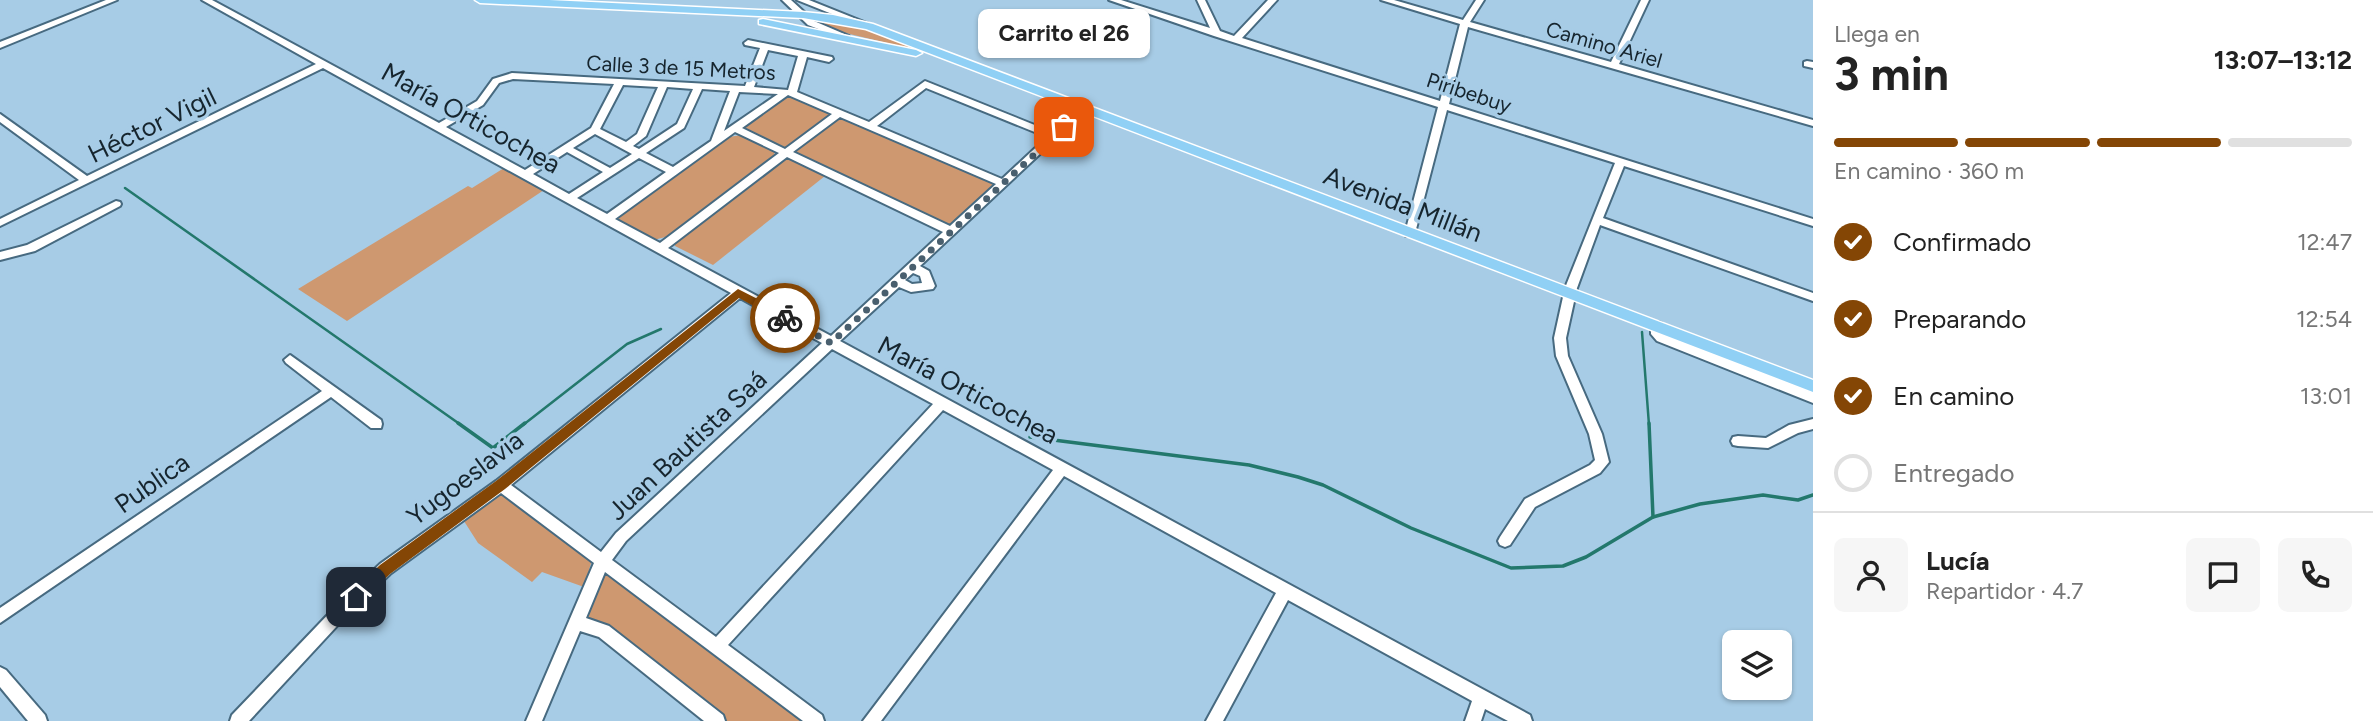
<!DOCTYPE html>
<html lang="es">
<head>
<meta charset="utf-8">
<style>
  :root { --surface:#fff; --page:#f6f6f6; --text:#222; --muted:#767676; --line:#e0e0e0; --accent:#844605 }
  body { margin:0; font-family:Figtree,sans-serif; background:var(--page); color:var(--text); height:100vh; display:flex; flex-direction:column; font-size:26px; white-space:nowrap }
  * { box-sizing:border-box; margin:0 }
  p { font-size:23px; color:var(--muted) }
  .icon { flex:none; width:38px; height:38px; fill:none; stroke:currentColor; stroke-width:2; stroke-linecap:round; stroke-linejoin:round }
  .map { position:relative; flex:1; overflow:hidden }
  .panel { display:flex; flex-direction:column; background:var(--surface); width:560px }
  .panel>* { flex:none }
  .fabs { position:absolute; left:1722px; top:630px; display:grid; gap:14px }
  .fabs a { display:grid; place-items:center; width:70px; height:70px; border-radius:10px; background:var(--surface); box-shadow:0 2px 5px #0004; font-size:35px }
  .pin { position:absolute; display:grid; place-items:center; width:60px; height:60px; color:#fff; margin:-30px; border-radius:14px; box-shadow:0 4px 10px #0006 }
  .courier { position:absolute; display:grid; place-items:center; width:70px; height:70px; margin:-35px; border:5px solid #844605; border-radius:50%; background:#fff; color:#222; box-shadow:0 2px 9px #0007 }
  .bubble { position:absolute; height:49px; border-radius:10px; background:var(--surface); box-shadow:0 2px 5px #0004; font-size:23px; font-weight:700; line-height:49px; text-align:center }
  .headline em { font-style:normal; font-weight:700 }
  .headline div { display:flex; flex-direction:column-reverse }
  .headline { display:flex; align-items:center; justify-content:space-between; height:119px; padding:0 21px }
  h1 { font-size:46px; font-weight:700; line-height:52px }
  .bar { display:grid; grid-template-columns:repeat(4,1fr); gap:10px 7px; align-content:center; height:84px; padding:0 21px }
  .bar i { height:9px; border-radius:5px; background:var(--line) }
  .bar .selected { background:var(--accent) }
  .bar p { grid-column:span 4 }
  .line { display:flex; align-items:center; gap:18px; padding:0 21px; border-top:2px solid var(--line) }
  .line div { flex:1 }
  .round { display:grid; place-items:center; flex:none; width:74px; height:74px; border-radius:10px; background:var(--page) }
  ol { padding:0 21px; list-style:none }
  li { display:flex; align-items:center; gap:21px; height:77px }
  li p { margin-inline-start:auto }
  li .icon { padding:7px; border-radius:50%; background:var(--accent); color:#fff; stroke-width:4 }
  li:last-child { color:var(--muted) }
  li i { width:38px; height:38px; border:4px solid var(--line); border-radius:50% }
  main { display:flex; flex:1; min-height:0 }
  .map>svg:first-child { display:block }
  .green { fill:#ce9870 }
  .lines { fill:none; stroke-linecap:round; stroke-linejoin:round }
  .stream-far1 { stroke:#23786c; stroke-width:2.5 }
  .stream { stroke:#23786c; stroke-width:3.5 }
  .minor-casing { stroke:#476a80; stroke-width:4 }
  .major-casing { stroke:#fff; stroke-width:3 }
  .minor { fill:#fff; fill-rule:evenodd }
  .major { fill:#90d0f5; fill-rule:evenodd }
  .route { fill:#844605 }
  .done { stroke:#495f6e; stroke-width:7; stroke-dasharray:0 12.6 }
  .labels { text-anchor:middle; stroke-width:7; stroke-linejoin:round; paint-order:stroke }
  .far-street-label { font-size:21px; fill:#16252e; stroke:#a7cce6 }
  .street-label { font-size:26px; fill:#16252e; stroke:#a7cce6 }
</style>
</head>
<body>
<main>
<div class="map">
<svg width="1813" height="721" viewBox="0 0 1813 721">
  <rect width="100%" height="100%" fill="#a7cce6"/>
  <!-- green -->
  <g class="green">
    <path d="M809,18L847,23L937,55L833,30Z"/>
    <path d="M790,96L829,111L830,116L787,148L779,147L744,130L747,123Z"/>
    <path d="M835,119H845L992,183V189L953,224L945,225L794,154V151Z"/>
    <path d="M741,135L774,151L775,156L669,236L654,240L618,221L619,215L729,137Z"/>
    <path d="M782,160H791L825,176L713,265L675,246L674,242Z"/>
    <path d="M504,168L544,190L347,321L298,289L468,186L472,188Z"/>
    <path d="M504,494L592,560L584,587L542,572L532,582L478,543L462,518L494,496Z"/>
    <path d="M604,571L807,721H723L601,625L585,616Z"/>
  </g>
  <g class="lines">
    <!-- stream-far1 -->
    <g class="stream-far1">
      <path d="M125,188L461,425"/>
      <path d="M1642,332L1649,425"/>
      <path d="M523,425L627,344L661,329"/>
    </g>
    <!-- stream -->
    <g class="stream">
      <path d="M458,423L493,448L525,423"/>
      <path d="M1649,423L1653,517"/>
      <path d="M1030,437L1249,465L1298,477L1323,485L1411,528L1511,568L1563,566L1586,557L1653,517L1700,504L1763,495L1798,500L1813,495"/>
    </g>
    <defs>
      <g id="minor">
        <path d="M106,0H117L0,48V42Z"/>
        <path d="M202,0H212L439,123L477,101L493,79L512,73L745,86L760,48L745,45L744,43L748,40L832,57L833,59L829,62L807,57L797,92L869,122L925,81L1052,132L1080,107H1086V111L920,266L929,271L935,286L933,289L911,292L899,287L840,341L1530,715L1532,721H1508L1485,709L1481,721H1465L1472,701L1288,600L1223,721H1206L1276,593L1064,476L881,721H863L1053,470L943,410L728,645L822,715L824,721H803L605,572L586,618L609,626L723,715L725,721H704L599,637L580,631L542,721H526L594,563L501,493L390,574L349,613L249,721H230L232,715L339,603L380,564L496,481L731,293L323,68L0,226V219L79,180L0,122V114L87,176L316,64ZM768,50L798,56L788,90L754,87ZM513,79L614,84L591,128L525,170L446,127L483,105L499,83ZM623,85L658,87L637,134L626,142L600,129ZM667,87L693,89L677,124L639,149L633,146L646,136ZM926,88L1047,137L1002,179L877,126ZM702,89L730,91L711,141L673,167L646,153L684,128ZM739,92L778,94L724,131ZM788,95L832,114L785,149L742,128ZM840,117L996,184L950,226L793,152ZM735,132L779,153L660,243L615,219ZM595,134L632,154L610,168L573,148ZM567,152L603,172L569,194L533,174ZM787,157L943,232L831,336L668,248ZM639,158L666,172L607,214L577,198ZM913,273L920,276L922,283L912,284L905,280ZM740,298L822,343L616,533L601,552L511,485ZM832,349L933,404L716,637L612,560L626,541Z"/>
        <path d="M782,0H791L814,21L849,36L842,38L808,25Z"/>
        <path d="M797,0H809L869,24L862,26Z"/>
        <path d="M1109,0H1121L1210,28L1197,0H1205L1220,31L1234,36L1268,0H1277L1242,38L1440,101L1460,24L1381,0H1394L1463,20L1476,0H1484L1470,22L1611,62L1641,0H1649L1619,64L1813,120V126L1468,27L1449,104L1813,219V226L1624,166L1603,218L1813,293V301L1600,225L1577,288L1566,338L1568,356L1602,434L1609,462L1600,473L1535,507L1510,545L1505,547L1500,545L1498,541L1500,537L1525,499L1590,465L1595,460L1589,434L1556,356L1554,338L1565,288L1615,163L1447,110L1415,233L1414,236H1406L1405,233L1438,107L1214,36Z"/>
        <path d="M1807,61L1813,62V68L1804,66V62Z"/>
        <path d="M116,201L120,202L121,204L120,206L35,251L0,260V252L27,245Z"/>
        <path d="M1657,322L1661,323L1665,335L1813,393V403L1657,341L1651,334V326Z"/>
        <path d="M290,355L381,420L382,424L381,428H371L331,397L0,623V608L322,391L286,363L284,360Z"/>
        <path d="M1813,419V429L1798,433L1768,448L1738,446L1733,445L1731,441L1733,437L1738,436L1766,438L1789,425Z"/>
        <path d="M0,667L6,670L45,715L47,721H28L0,687Z"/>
      </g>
      <g id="major">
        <path d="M475,0H549L803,12L833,15L873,24L1813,380V392L866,29L803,18L480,3Z"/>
        <path d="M763,19L916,50L922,53L916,56L759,24V20Z"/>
      </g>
    </defs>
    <!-- minor casing -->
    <use href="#minor" class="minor-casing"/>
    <!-- major casing -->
    <use href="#major" class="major-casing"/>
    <!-- minor -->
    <use href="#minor" class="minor"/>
    <!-- major -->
    <use href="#major" class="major"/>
  </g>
  <!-- route -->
  <path class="route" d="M738,289L789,315V321H781L739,298L505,489L390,574L361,601H351V592L380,565L496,481Z"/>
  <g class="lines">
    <!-- done -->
    <path class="done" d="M785,318L831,343L1064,127"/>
  </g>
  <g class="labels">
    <!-- far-street labels -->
    <g class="far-street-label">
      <text transform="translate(1604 45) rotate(16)" y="7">Camino Ariel</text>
      <text transform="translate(681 68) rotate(3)" y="7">Calle 3 de 15 Metros</text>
      <text transform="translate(1469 93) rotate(18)" y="7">Piribebuy</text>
    </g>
    <!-- street labels -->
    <g class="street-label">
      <text transform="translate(471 118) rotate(29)" y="9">María Orticochea</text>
      <text transform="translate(152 125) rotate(-26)" y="9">Héctor Vigil</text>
      <text transform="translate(1403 204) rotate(21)" y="9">Avenida Millán</text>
      <text transform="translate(968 390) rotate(28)" y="9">María Orticochea</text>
      <text transform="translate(687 445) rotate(-43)" y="9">Juan Bautista Saá</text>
      <text transform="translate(465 478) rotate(-37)" y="9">Yugoeslavia</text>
      <text transform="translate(152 483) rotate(-35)" y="9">Publica</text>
    </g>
  </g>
</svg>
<div class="fabs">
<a><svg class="icon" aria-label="layers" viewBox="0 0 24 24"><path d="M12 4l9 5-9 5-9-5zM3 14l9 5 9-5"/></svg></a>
</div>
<div class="pin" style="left:1064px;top:127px;background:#ea580c"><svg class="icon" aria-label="bag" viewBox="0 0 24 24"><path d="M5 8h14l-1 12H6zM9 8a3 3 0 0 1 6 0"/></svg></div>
<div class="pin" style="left:356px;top:597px;background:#1f2937"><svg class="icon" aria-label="home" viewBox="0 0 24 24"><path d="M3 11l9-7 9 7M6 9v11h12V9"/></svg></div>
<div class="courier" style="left:785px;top:318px"><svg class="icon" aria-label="bike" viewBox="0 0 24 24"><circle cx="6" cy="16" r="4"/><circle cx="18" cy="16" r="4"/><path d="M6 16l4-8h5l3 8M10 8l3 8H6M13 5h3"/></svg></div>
<div class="bubble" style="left:978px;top:9px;width:172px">Carrito el 26</div>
</div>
<section class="panel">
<div class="headline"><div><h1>3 min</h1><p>Llega en</p></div><em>13:07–13:12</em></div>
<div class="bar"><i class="selected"></i><i class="selected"></i><i class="selected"></i><i></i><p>En camino · 360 m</p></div>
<ol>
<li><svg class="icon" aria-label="check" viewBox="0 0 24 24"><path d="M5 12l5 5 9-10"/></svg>Confirmado<p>12:47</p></li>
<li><svg class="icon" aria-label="check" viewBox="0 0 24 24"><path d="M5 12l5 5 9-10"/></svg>Preparando<p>12:54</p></li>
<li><svg class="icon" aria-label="check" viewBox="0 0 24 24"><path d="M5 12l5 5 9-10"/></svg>En camino<p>13:01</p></li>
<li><i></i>Entregado</li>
</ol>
<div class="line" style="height:126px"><a class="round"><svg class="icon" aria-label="person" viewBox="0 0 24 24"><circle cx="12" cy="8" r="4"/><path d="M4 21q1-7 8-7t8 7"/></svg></a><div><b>Lucía</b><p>Repartidor · 4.7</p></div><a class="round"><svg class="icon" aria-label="chat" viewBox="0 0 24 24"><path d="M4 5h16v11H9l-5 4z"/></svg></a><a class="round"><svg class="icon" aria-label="phone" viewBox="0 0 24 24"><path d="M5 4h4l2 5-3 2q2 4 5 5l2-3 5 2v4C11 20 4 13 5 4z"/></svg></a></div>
</section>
</main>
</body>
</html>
